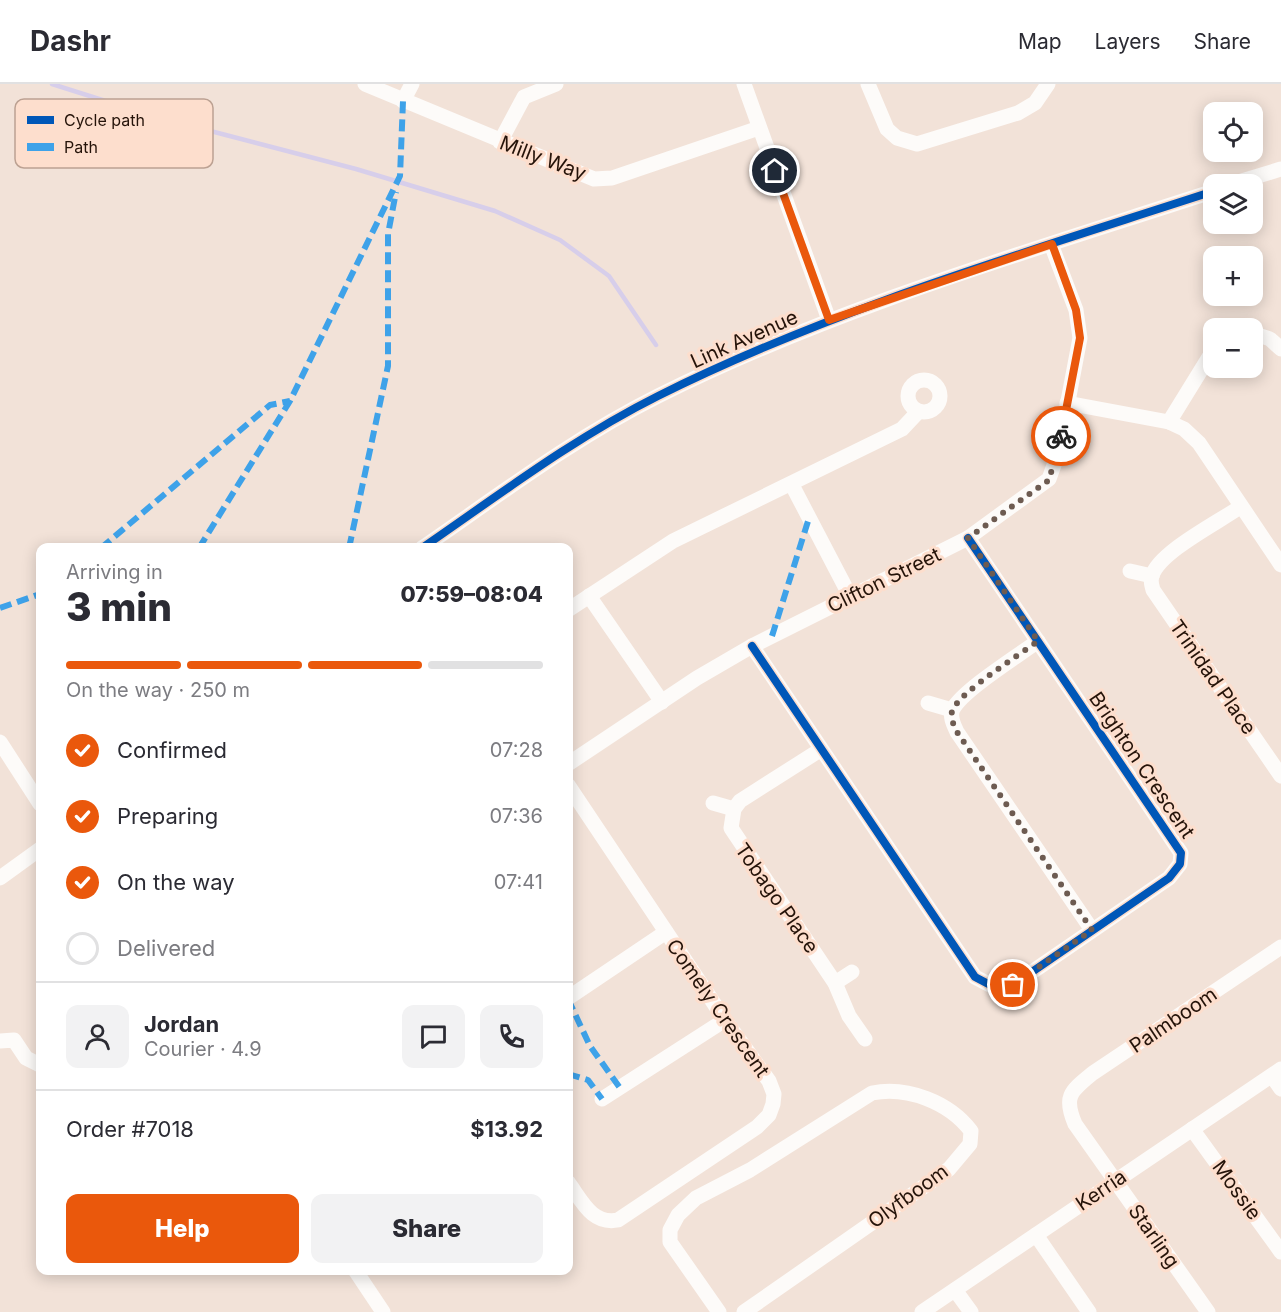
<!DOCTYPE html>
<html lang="en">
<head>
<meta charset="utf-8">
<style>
  :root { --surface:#fff; --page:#f2f2f3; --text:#2b2b33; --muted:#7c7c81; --line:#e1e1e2; --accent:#ea580c }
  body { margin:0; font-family:Inter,sans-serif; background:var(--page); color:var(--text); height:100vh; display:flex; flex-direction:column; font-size:22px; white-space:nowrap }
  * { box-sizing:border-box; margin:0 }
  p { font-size:20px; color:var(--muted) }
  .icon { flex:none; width:33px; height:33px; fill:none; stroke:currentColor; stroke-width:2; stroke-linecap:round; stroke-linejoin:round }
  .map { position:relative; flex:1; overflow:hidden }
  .sheet { position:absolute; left:36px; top:459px; width:537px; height:732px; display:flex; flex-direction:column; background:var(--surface); border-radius:12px; box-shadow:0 3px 15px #0003 }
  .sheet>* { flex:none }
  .fabs { position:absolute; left:1203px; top:18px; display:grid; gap:12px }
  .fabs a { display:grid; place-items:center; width:60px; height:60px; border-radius:12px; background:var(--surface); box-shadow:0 3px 15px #0003; font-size:30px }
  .pin { position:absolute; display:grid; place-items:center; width:51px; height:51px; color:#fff; margin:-26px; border:3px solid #fff; border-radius:50%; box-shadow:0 2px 6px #0007 }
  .courier { position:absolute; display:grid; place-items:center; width:60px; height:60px; margin:-30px; border:4px solid #ea580c; border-radius:50%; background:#fff; color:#222; box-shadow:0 2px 8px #0007 }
  .summary em { font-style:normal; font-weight:800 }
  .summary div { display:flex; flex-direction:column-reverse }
  .summary { display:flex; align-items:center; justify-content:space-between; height:102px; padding:0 30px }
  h1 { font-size:39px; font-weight:800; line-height:45px }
  .bar { display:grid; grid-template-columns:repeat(4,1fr); gap:9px 6px; align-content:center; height:72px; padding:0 30px }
  .bar i { height:8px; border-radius:4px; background:var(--line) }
  .bar .on { background:var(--accent) }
  .bar p { grid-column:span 4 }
  .line { display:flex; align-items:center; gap:15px; padding:0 30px; border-top:2px solid var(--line) }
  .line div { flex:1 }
  .round { display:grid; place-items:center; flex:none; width:63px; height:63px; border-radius:12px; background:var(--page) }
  ol { padding:0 30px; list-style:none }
  li { display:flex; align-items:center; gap:18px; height:66px }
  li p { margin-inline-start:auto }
  li .icon { padding:6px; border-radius:50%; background:var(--accent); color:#fff; stroke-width:4 }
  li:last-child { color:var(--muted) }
  li i { width:33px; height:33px; border:3px solid var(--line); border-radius:50% }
  .action { display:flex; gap:12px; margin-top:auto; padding:12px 30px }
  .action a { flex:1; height:69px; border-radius:12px; background:var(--accent); color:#fff; font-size:24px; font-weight:800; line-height:69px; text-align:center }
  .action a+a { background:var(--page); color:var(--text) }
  header { display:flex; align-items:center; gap:36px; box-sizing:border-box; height:84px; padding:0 30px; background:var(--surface); border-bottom:2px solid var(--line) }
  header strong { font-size:28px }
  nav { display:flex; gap:33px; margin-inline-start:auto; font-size:21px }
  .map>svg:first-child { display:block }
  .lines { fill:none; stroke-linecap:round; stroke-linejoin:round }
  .stream { stroke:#d7ceea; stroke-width:4.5 }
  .minor { stroke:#fdfbf9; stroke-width:15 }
  .quiet { stroke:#3ea2e9; stroke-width:6; stroke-dasharray:12 6; stroke-linecap:butt }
  .cycleway-casing { stroke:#fddecd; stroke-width:11 }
  .cycleway { stroke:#0057b8; stroke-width:8 }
  .done { stroke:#6d5b51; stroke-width:6; stroke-dasharray:0 10.8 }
  .route { stroke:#ea580c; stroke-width:8 }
  .labels { text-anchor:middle; stroke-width:6; stroke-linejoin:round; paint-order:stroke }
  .street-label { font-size:20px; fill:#251309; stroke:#fddecd }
  .key { fill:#fddecd; stroke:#bca192; stroke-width:1.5 }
  .key-label { font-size:16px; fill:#251309 }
</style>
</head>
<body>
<header>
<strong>Dashr</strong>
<nav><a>Map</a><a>Layers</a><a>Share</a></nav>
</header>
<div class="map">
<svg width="1281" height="1228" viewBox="0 0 1281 1228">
  <rect width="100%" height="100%" fill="#f2e2d8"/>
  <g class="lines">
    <!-- stream -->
    <path class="stream" d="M52,0L153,32L356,85L495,127L560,156L609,192L656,261"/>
    <!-- minor -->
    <g class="minor">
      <path d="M365,0L594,95L612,94L759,44"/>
      <path d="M744,0L829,236"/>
      <path d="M868,0L887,45L897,54L917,60L1018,29L1035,19L1048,0"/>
      <path d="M403,17L412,0"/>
      <path d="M500,58L524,13L556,0"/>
      <path d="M1232,100L1281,85"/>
      <path d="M1252,249L1270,255L1281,265"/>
      <circle cx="924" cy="312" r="16"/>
      <path d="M1067,319L1169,338L1184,345L1199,359L1281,481"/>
      <path d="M1169,338L1214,265"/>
      <path d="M792,401L850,512"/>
      <path d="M1240,423C1219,438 1159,468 1152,492C1150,497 1152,502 1153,506L1281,692"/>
      <path d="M422,464C499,411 574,354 658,312C834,224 1027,168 1214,107"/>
      <path d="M1130,487L1152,492"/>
      <path d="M589,512L662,618"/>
      <path d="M568,526L673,457L902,345L918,328"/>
      <path d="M1038,557C1018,572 963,606 953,625C949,633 954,641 957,648L1092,846"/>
      <path d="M752,562L975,893L996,904L1013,901L1169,794L1180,780L1181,769L968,454"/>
      <path d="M928,619L952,626"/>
      <path d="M0,658L40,720"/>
      <path d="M820,666L740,717L734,725L731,744L835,899L849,932L865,955"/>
      <path d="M568,680L697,594L752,562L968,454L1049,395L1058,370L1080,254L1076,226L1051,160"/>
      <path d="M568,701L725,936L769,997L774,1010L773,1020L769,1031L757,1043L618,1136C592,1141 582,1117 568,1098"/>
      <path d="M713,719L734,725"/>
      <path d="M0,794L40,765"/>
      <path d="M835,899L852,888"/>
      <path d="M568,914L666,848"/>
      <path d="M0,957L14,956L26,974L40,981"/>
      <path d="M1272,992L1281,1005"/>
      <path d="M602,1015L725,936"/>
      <path d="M1192,1045L1281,1168"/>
      <path d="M1036,1151L1089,1228"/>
      <path d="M355,1186L383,1228"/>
      <path d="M955,1206L971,1228"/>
      <path d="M719,1228L670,1158V1146L678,1131L696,1114L750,1086L872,1009C907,1002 949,1018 971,1047L970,1060L949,1085L744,1228"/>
      <path d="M922,1228L1281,985"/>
      <path d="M1208,1228L1075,1040C1063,1012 1071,1007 1093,989L1281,863"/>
    </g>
    <!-- quiet -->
    <g class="quiet">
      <path d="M101,464L270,321L290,317"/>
      <path d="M199,464L290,317L400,92L403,17"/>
      <path d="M349,464L388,282V150L396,108"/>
      <path d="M0,524L40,510"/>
      <path d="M772,552L809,434"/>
      <path d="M568,915L590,962L620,1004"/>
      <path d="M568,990L588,996L602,1015"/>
    </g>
    <defs>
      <g id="cycleway">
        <path d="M422,464C499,411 574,354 658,312C834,224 1027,168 1214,107"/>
        <path d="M752,562L975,893L996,904L1013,901L1169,794L1180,780L1181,769L968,454"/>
      </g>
    </defs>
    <!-- cycleway casing -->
    <use href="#cycleway" class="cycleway-casing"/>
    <!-- cycleway -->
    <use href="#cycleway" class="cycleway"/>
  </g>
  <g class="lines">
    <!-- done -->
    <path class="done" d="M1013,901L1092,846L957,648C954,641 949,633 953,625C963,606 1018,572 1038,557L968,454L1049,396L1061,352"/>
    <!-- route -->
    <path class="route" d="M775,87L829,236L1052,160L1076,226L1080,254L1061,352"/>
  </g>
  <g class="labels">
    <!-- street labels -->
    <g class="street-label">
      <text transform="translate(543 74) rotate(21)" y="7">Milly Way</text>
      <text transform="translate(744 255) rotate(-24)" y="7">Link Avenue</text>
      <text transform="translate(884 496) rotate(-26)" y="7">Clifton Street</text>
      <text transform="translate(1213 593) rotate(55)" y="7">Trinidad Place</text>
      <text transform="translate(1142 681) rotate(56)" y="7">Brighton Crescent</text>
      <text transform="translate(777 814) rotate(55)" y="7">Tobago Place</text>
      <text transform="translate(718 924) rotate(55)" y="7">Comely Crescent</text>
      <text transform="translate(1173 936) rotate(-34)" y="7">Palmboom</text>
      <text transform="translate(1101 1106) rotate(-34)" y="7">Kerria</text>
      <text transform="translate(1237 1106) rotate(54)" y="7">Mossie</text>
      <text transform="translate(908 1112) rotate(-36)" y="7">Olyfboom</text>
      <text transform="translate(1154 1152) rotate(55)" y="7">Starling</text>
    </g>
  </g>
  <!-- legend -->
  <rect x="15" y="15" width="198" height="69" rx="9" class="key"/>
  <rect x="27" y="32" width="27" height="8" fill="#0057b8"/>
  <rect x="27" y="59" width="27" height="8" fill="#3ea2e9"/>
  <g class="key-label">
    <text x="64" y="42">Cycle path</text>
    <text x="64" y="69">Path</text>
  </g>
</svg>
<div class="fabs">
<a><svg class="icon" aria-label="locate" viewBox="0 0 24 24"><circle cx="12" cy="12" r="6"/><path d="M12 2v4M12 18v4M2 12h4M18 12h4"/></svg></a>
<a><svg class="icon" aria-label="layers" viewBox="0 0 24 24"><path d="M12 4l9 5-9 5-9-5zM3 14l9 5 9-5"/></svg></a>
<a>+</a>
<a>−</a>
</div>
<div class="pin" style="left:1013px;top:901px;background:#ea580c"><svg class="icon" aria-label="bag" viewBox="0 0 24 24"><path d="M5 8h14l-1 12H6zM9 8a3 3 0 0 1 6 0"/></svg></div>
<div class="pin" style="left:775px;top:87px;background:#1f2937"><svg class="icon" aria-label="home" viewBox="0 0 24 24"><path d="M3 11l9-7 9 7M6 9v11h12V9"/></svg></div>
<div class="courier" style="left:1061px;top:352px"><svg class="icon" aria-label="bike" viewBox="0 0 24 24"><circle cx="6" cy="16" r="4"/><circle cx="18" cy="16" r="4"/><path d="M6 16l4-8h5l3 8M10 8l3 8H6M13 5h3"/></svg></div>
<section class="sheet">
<div class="summary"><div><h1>3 min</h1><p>Arriving in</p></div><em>07:59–08:04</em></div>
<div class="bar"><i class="on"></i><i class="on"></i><i class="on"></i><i></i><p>On the way · 250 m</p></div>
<ol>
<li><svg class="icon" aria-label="check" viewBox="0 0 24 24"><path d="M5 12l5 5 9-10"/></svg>Confirmed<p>07:28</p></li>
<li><svg class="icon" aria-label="check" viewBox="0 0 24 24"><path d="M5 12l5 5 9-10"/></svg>Preparing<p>07:36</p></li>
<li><svg class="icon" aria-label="check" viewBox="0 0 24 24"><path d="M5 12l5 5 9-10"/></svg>On the way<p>07:41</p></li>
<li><i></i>Delivered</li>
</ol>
<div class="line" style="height:108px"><a class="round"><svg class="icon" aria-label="person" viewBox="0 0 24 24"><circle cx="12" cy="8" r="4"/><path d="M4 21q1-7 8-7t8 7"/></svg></a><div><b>Jordan</b><p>Courier · 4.9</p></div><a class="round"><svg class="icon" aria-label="chat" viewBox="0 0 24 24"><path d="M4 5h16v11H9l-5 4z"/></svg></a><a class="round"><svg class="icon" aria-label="phone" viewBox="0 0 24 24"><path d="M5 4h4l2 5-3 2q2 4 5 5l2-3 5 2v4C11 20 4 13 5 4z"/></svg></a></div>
<div class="line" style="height:78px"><div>Order #7018</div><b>$13.92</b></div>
<div class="action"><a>Help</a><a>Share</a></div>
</section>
</div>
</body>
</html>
